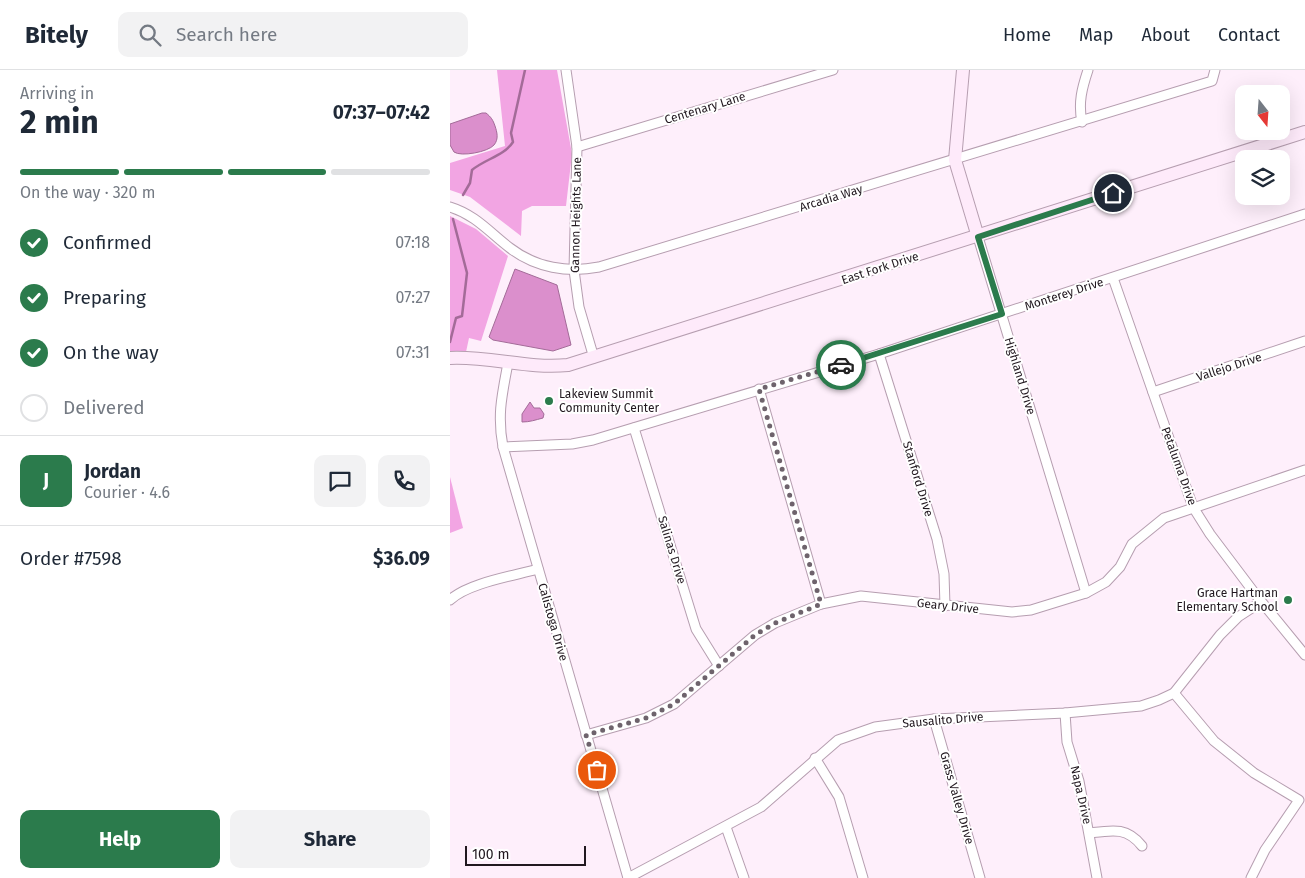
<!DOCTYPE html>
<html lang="en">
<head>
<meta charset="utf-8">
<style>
  :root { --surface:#fff; --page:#f2f2f3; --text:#1f2937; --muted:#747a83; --line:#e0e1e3; --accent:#2b7b4c }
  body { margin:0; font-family:"Fira Sans",sans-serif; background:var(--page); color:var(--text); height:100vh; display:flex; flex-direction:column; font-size:19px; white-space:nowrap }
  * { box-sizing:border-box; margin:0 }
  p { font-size:16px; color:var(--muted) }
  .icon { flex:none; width:28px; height:28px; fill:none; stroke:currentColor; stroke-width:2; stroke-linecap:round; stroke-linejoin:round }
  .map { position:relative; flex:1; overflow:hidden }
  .drawer { display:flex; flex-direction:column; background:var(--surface); width:450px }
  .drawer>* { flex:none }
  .needle { width:32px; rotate:163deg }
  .controls { position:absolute; left:785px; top:15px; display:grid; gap:10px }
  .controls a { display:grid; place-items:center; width:55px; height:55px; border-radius:10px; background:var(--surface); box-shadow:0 5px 20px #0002; font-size:25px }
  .scale { position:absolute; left:15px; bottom:12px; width:121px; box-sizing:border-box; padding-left:5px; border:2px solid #21181f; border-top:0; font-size:14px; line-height:18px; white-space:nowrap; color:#21181f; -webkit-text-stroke:4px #fff; paint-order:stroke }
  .pin { position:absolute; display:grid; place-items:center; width:42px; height:42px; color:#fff; margin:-21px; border:2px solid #fff; border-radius:50%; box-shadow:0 1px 5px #0007 }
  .courier { position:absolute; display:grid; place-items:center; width:50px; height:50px; margin:-25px; border:4px solid #2b7b4c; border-radius:50%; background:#fff; color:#222; box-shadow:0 1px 6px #0007 }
  .summary em { font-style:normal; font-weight:700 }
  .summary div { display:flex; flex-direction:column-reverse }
  .summary { display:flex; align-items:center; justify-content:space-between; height:85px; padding:0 20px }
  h1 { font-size:32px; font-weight:700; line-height:38px }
  .bar { display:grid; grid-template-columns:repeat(4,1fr); gap:8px 5px; align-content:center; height:60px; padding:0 20px }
  .bar i { height:6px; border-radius:4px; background:var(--line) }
  .bar .current { background:var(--accent) }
  .bar p { grid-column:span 4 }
  .line { display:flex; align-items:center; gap:12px; padding:0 20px; border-top:1px solid var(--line) }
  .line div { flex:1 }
  .round { display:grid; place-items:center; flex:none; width:52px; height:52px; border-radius:10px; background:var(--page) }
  ol { padding:0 20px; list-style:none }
  li { display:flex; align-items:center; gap:15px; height:55px }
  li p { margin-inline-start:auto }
  li .icon { padding:5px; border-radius:50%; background:var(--accent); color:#fff; stroke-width:4 }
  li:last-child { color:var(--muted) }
  li i { width:28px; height:28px; border:2px solid var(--line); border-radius:50% }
  .cta { display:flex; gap:10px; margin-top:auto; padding:10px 20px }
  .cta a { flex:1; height:58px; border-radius:10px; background:var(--accent); color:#fff; font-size:20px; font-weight:700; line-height:58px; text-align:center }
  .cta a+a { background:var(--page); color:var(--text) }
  header { display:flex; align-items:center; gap:30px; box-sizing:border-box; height:70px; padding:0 25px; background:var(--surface); border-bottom:1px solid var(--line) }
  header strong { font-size:24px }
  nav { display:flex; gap:28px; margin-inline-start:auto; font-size:18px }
  .search { width:350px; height:45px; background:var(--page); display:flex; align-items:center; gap:12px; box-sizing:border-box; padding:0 18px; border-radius:10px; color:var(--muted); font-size:19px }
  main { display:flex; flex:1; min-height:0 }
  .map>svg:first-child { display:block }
  .forest { fill:#f2a5e3 }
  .water { fill:#db8fcc; stroke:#a36b98 }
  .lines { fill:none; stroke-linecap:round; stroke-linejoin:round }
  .stream { stroke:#a36b98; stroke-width:2.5 }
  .street-casing { stroke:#b69eb0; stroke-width:11 }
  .secondary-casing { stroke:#b69eb0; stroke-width:14 }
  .street { stroke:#fff; stroke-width:9 }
  .secondary { stroke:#feeafa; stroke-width:12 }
  .done { stroke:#6e636c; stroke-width:5; stroke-dasharray:0 9 }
  .route { stroke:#2b7b4c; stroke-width:6 }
  .poi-dot { fill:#2b7b4c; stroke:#fff; stroke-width:2 }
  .labels { text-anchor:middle; stroke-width:4; stroke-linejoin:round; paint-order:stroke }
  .street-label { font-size:12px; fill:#21181f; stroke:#fff }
  .poi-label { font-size:12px; fill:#21181f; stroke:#fff; text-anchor:start }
</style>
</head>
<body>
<header>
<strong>Bitely</strong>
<div class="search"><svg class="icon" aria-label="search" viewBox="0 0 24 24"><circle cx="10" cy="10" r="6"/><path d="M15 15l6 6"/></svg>Search here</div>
<nav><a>Home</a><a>Map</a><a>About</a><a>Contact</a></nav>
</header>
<main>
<section class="drawer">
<div class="summary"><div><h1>2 min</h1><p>Arriving in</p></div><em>07:37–07:42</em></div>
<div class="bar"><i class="current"></i><i class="current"></i><i class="current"></i><i></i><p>On the way · 320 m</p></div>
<ol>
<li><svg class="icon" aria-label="check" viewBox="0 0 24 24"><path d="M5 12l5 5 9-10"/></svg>Confirmed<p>07:18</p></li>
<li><svg class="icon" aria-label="check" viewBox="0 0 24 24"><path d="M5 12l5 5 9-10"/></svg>Preparing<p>07:27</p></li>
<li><svg class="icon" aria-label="check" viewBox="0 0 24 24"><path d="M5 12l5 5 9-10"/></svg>On the way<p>07:31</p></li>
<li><i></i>Delivered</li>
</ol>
<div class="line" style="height:90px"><b class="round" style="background:var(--accent);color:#fff">J</b><div><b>Jordan</b><p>Courier · 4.6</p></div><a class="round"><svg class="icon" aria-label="chat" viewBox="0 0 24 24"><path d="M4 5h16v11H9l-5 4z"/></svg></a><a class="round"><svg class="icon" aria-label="phone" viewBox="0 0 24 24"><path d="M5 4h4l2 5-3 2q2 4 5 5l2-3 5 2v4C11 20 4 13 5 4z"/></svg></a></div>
<div class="line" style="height:65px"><div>Order #7598</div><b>$36.09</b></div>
<div class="cta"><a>Help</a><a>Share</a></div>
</section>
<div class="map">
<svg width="855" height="808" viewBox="0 0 855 808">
  <rect width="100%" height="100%" fill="#feeffb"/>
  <!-- forest -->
  <g class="forest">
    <path d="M47,0H107L122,84L116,136H82L72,141L71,166L20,127L0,120V93L55,76Z"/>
    <path d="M0,146L26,159L58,186L31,271L19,268L16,282H0Z"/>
    <path d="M0,407L13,458L0,463Z"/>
  </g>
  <!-- water -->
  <g class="water">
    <path d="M32,43H36C41,47 43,50 45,56C47,62 49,69 44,75C38,82 11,87 4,82L0,75V54Z"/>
    <path d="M65,199L107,215L121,275L103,281L43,270L39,267Z"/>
    <path d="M80,332L84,338H90L94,344L93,348C85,350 80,352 72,352V344Z"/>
  </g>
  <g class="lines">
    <!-- stream -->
    <g class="stream">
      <path d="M13,125L20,113L22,100C35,89 54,86 63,72L61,63L75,0"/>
      <path d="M0,272L6,248L12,246L17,203L3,149"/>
    </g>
    <defs>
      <g id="street">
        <path d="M116,0L127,77L124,200L129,237L144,288"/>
        <path d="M632,52C628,33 632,18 638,0"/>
        <path d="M127,77L383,0"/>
        <path d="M0,137C26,145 40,163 60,178C86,198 118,203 149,197L762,11L765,0"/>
        <path d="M528,167L636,523"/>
        <path d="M663,208L743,437L760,464L806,525L855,585"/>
        <path d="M429,284L487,469L494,504L495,536"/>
        <path d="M58,293C52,325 47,345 53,377L178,808"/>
        <path d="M309,319L371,534"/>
        <path d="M703,322L855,271"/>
        <path d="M184,358L246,559L269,596"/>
        <path d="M53,377L122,374L143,370L429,284L855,144"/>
        <path d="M0,530C18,513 63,506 88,499"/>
        <path d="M724,623L764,671L804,703L849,730L815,780L801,808"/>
        <path d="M615,643L617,672L629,711L647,808"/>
        <path d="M484,649L530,808"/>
        <path d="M136,665L196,648L224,634L305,565L325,553L371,534L411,526L562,542L581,540L636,523L656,512L670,497L682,474L714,448L855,400"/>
        <path d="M365,688L389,727L413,808"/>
        <path d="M276,757L294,808"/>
        <path d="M640,763C663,760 677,757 692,776"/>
        <path d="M178,808L311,737L388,670L425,657L484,649L615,643L691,636L709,630L724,623L770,565L788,547L811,532"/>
      </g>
      <g id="secondary">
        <path d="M513,0L505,90L528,167"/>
        <path d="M0,288C40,286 77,299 118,295L855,62"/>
      </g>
    </defs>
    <!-- street casing -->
    <use href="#street" class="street-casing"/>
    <!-- secondary casing -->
    <use href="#secondary" class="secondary-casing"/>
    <!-- street -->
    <use href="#street" class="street"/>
    <!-- secondary -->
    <use href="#secondary" class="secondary"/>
  </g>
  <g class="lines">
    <!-- done -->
    <path class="done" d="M147,700L136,665L196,648L224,634L305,565L325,553L371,534L309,319L391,295"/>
    <!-- route -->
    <path class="route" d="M391,295L552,244L528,167L663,123"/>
  </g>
  <!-- markers -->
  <g class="poi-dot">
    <circle cx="99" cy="331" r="5"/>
    <circle cx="838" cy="530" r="5"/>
  </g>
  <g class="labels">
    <!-- street labels -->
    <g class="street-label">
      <text transform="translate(255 38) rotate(-17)" y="4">Centenary Lane</text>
      <text transform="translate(381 128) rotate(-17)" y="4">Arcadia Way</text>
      <text transform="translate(126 145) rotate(-89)" y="4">Gannon Heights Lane</text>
      <text transform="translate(430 198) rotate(-18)" y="4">East Fork Drive</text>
      <text transform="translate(614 224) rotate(-18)" y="4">Monterey Drive</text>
      <text transform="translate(779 297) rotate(-18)" y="4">Vallejo Drive</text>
      <text transform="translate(570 306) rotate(73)" y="4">Highland Drive</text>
      <text transform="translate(729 396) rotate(70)" y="4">Petaluma Drive</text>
      <text transform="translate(468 409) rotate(73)" y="4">Stanford Drive</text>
      <text transform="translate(222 480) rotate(73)" y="4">Salinas Drive</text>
      <text transform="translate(498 536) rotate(6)" y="4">Geary Drive</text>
      <text transform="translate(103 552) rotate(74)" y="4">Calistoga Drive</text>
      <text transform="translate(493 650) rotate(-5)" y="4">Sausalito Drive</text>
      <text transform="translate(631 725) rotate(77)" y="4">Napa Drive</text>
      <text transform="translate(507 728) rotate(74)" y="4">Grass Valley Drive</text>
    </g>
    <!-- poi labels -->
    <g class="poi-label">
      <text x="109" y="328">Lakeview Summit<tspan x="109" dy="14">Community Center</tspan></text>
      <text x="828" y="527" text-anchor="end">Grace Hartman<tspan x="828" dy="14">Elementary School</tspan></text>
    </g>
  </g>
</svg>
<div class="controls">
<a><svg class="needle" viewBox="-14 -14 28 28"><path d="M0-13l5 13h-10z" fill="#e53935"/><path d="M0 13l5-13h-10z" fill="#747a83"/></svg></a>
<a><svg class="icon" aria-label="layers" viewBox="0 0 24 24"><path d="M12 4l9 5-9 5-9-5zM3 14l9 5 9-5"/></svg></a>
</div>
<div class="scale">100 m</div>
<div class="pin" style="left:147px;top:700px;background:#ea580c"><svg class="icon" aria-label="bag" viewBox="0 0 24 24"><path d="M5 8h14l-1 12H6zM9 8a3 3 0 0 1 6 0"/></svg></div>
<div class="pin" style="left:663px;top:123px;background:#1f2937"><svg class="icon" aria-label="home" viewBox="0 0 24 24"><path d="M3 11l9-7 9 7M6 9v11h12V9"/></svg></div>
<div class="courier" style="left:391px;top:295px"><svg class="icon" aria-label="car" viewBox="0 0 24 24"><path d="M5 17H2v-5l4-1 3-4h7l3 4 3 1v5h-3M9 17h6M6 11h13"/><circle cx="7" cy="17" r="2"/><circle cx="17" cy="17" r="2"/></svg></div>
</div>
</main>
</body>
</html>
